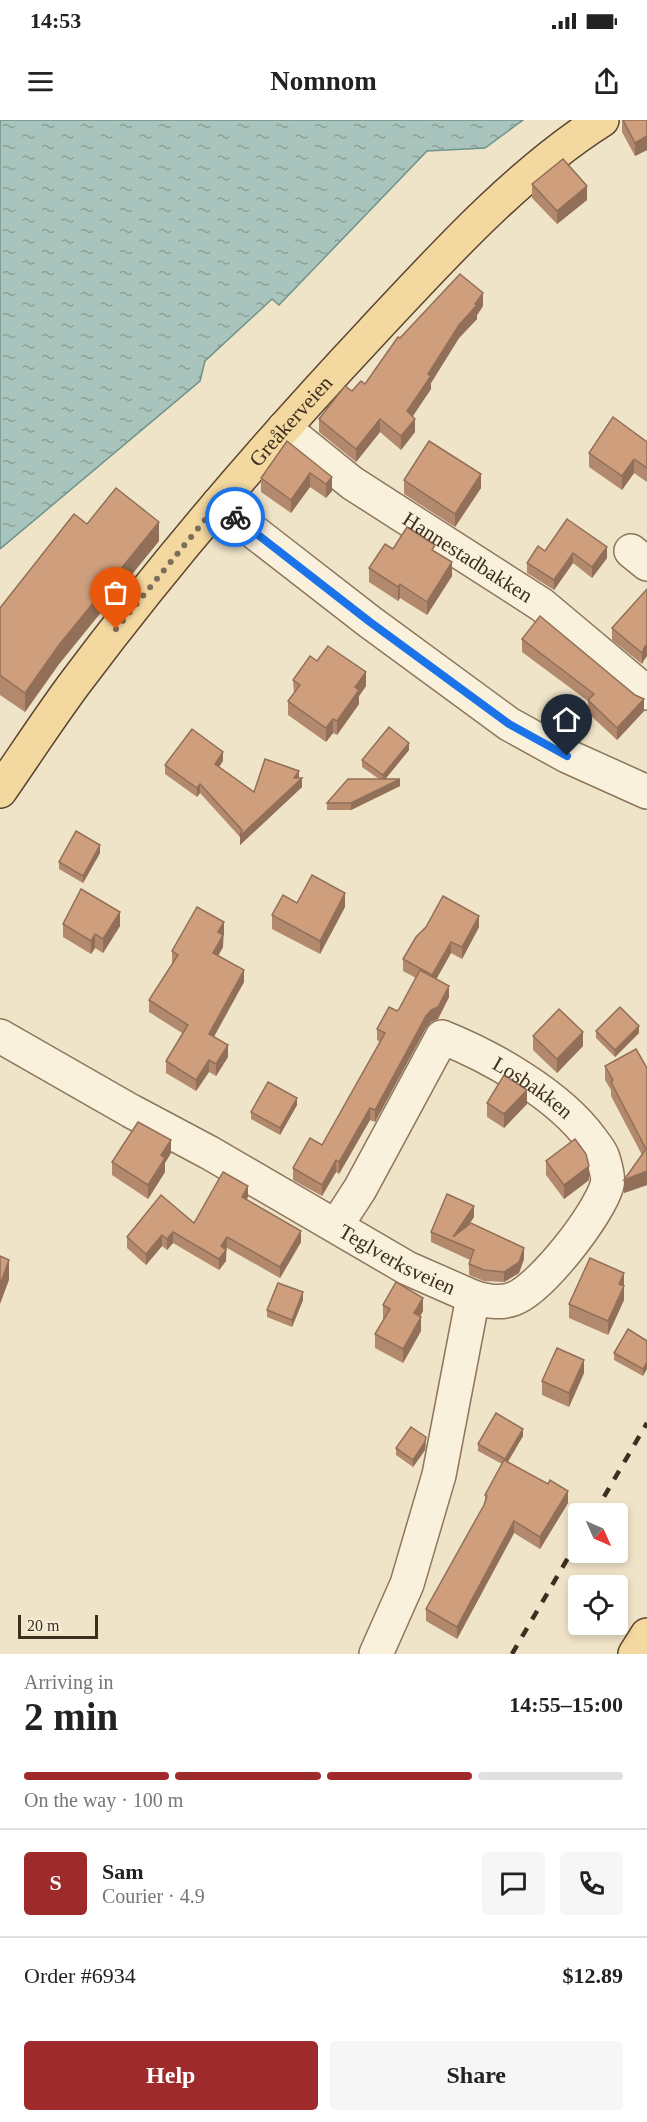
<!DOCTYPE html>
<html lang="en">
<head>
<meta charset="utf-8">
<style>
  :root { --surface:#fff; --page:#f6f6f6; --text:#222; --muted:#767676; --line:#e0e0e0; --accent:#9e2a2b }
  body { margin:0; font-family:Georgia,serif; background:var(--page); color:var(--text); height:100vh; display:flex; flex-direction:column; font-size:22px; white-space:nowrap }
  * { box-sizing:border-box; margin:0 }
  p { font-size:20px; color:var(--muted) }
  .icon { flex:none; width:33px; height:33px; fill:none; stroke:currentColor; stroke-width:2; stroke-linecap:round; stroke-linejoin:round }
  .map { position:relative; height:1534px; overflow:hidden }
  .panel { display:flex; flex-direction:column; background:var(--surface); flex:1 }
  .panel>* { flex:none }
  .needle { width:39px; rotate:135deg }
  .controls { position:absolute; left:568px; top:1383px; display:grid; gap:12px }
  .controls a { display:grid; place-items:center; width:60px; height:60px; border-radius:6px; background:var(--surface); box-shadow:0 3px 9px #0003; font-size:30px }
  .scale { position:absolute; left:18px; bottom:15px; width:80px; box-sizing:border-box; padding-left:6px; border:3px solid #3d2e20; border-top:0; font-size:16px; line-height:21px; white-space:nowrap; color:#3d2e20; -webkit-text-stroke:4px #f7eed8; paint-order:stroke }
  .pin { position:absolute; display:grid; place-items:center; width:51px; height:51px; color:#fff; margin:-62px -26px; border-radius:50% 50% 50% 0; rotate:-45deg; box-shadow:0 0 6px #0007 }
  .pin .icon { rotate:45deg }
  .courier { position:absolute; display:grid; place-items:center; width:60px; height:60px; margin:-30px; border:4px solid #1a73e8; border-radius:50%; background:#fff; color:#222; box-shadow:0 2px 8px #0007 }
  .summary em { font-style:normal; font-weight:700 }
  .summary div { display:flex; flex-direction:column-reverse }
  .summary { display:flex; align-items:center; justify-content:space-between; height:102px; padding:0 24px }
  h1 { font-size:39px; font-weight:700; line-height:45px }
  .bar { display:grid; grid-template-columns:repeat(4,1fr); gap:9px 6px; align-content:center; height:72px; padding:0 24px }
  .bar i { height:8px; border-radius:4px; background:var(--line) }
  .bar .current { background:var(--accent) }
  .bar p { grid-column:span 4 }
  .line { display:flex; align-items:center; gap:15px; padding:0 24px; border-top:2px solid var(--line) }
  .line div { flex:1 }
  .round { display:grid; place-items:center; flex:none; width:63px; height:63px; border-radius:6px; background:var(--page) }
  .action { display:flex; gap:12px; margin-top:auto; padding:12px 24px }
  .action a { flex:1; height:69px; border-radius:6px; background:var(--accent); color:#fff; font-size:24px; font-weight:700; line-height:69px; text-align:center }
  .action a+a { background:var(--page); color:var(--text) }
  .status { display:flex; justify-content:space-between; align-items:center; height:42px; padding:0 30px; background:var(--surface); direction:ltr }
  .status svg { height:16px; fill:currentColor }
  header { display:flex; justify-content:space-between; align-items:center; height:78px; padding:0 24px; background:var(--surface); font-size:27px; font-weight:700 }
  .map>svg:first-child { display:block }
  .water { fill:url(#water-ripples); stroke:#6f938a; stroke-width:1.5 }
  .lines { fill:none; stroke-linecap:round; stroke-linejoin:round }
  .minor-casing { stroke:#8d765c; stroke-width:36 }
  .major-casing { stroke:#5b4430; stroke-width:36 }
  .minor { stroke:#faf1dc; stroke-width:33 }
  .major { stroke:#f3d9a0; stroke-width:33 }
  .rail { stroke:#3d2e20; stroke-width:4.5; stroke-dasharray:10 10; stroke-linecap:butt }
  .wall { fill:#b2896c }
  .shaded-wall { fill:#916f58 }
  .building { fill:#cf9f7d; stroke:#916f58; stroke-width:1.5 }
  .done { stroke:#7c6e5b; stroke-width:6; stroke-dasharray:0 10.8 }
  .route { stroke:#1a73e8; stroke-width:8 }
  .labels { text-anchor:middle; stroke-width:6; stroke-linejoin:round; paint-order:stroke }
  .street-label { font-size:21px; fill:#3d2e20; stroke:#f7eed8 }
</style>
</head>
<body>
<div class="status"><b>14:53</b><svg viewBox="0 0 49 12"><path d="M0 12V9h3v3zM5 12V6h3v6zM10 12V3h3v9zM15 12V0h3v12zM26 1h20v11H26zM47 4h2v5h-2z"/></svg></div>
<header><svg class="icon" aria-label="menu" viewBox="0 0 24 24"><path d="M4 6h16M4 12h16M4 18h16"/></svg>Nomnom<svg class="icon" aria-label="share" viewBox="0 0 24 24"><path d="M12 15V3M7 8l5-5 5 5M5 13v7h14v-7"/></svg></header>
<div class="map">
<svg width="647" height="1534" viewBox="0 0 647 1534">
  <defs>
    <pattern id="water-ripples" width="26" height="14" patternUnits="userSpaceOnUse" patternTransform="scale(1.5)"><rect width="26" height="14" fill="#a9c4bc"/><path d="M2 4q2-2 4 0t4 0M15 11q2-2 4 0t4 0" fill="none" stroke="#8ba098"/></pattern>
  </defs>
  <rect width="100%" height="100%" fill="#f0e4c8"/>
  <!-- water -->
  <path class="water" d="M0,0H523L485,28L427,31L279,185L272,179L205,241L200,261L0,429Z"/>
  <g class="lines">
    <defs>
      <g id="minor">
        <path id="s1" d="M284,308L352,363L542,485L647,573"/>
        <path d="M218,384L370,502L509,604L567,636L647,672"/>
        <path d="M631,431L647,444"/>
        <path id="s2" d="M0,916L131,991L210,1033L407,1148L473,1177L439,1355L407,1464L376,1534"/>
        <path id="s3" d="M336,1106L360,1069L442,917C492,937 559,975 591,1019C595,1025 601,1031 603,1038C605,1045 609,1058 607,1065C599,1094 541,1169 513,1179C499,1184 486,1181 473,1177"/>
      </g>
      <g id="major">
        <path id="s4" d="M0,671C25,635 49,598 75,563C167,440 267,324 372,212C440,139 518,53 602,0"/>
        <path d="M635,1534L647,1515"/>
      </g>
    </defs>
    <!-- minor casing -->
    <use href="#minor" class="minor-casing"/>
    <!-- major casing -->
    <use href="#major" class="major-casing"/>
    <!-- minor -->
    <use href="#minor" class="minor"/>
    <!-- major -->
    <use href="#major" class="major"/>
    <!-- rail -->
    <g class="rail">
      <path d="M594,1394L647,1303"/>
      <path d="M512,1534L579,1419"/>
    </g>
  </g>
  <!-- wall -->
  <g class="wall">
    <path d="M622,0H647V30L635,36L622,12Z"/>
    <path d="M532,64L587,80L557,104L532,78Z"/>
    <path d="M483,186L477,195V199L459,218L431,263V269L412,296L415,312L401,330L380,312L356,342L319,312V299L352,271L365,264L400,218Z"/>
    <path d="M287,321L332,371L326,378L310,367L291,393L261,372V358Z"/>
    <path d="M647,322V362L634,353L622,370L589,347V333Z"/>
    <path d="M404,360L481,368L455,407L404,374Z"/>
    <path d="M87,404L159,421L59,544L25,592L0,575V488Z"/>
    <path d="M607,427V438L592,458L573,443L554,470L527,453V443L545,431Z"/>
    <path d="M393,429L435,432L452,456L427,495L400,478L398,481L369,462V448Z"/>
    <path d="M647,469V536L644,540L642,544L612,520V508Z"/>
    <path d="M522,519L644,591L617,620L588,593V581L522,532Z"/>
    <path d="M317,541L366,566L359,576V584L337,615L333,613L326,622L288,595V581L294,574L293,560Z"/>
    <path d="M409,630L385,659L400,666L351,690H327V683L379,659L362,647V640Z"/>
    <path d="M223,641L219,647L254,672L299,658L302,667L240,725V717L200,673L197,677L165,654V645Z"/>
    <path d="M100,733L83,763L59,749V742Z"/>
    <path d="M297,783L345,787L320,834L272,809V795Z"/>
    <path d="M63,804L120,806L103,833L95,828L91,834L63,817Z"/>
    <path d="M479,807L462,839L451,833L436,859L449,877L438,899L431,902L426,908L375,1002L370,1000L339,1054L336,1052L322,1076L293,1060V1048L322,1025L380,922L377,920V909L399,889L416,858L403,851V839Z"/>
    <path d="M224,814L223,827L218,836L244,862L214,917L228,937L216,956L209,952L196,971L166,953V941L182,913L149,892V880L173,843H172V831Z"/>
    <path d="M596,911L639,913L615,937L596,918Z"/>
    <path d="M533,916L583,926L557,953L533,930Z"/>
    <path d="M605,946L647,948V1065L624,1073L642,1035L611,976V970L605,960Z"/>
    <path d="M487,983L527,984L504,1008L487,997Z"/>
    <path d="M297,985L280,1015L251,999V992Z"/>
    <path d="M171,1033L165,1043V1052L148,1079L112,1055V1042Z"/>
    <path d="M546,1041L589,1060L564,1079L546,1055Z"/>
    <path d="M248,1077L246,1080L301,1122L280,1158L227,1128L226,1130V1141L219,1150L173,1123L167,1130L162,1126L146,1145L127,1128V1117L194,1103Z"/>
    <path d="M474,1097L468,1106L524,1139L519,1153L504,1162L484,1161L469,1155V1144L470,1140L431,1122V1112Z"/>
    <path d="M624,1167V1180L608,1215L569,1198V1184Z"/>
    <path d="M303,1180L292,1207L267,1197V1190Z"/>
    <path d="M383,1185L423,1191L420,1196L421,1211L403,1243L375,1228V1214L384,1199H383Z"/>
    <path d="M647,1221L643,1256L614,1240V1233Z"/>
    <path d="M584,1253L569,1287L542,1275V1261Z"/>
    <path d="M523,1316L508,1342L568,1383L540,1429L514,1413L457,1519L426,1501V1489L485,1383V1375L502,1344L478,1331V1324Z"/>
    <path d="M426,1324L425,1330L413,1347L396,1335V1328Z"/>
  </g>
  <!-- shaded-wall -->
  <g class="shaded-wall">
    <path d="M647,16V30L635,36V23Z"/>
    <path d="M587,66V80L557,104V91Z"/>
    <path d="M483,173V186L477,195V199L459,218L431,263V269L407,305V291L428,254L459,205Z"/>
    <path d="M380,299V312L356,342V329Z"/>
    <path d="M415,299V312L401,330V316Z"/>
    <path d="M634,339V353L622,370V356Z"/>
    <path d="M310,353V367L291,393V380Z"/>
    <path d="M481,354V368L455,407V394Z"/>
    <path d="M332,357V371L326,378V364Z"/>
    <path d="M159,402V421L59,544L25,592V573L59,525Z"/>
    <path d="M607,427V438L592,458V447Z"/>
    <path d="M573,433V443L554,470V460Z"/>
    <path d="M452,442V456L427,495V482Z"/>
    <path d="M400,464V478L398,481V467Z"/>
    <path d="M647,524V536L644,540L642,544V533L644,528Z"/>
    <path d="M366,552V566L359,576V584L337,615V601L355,567Z"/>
    <path d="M644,579V591L617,620V608Z"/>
    <path d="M333,599V613L326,622V608Z"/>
    <path d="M409,623V630L383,662V655Z"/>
    <path d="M223,632V641L215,653V644Z"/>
    <path d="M299,651V660L302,658V667L240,725V716L294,658Z"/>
    <path d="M400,659V666L351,690V683Z"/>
    <path d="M200,664V673L197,677V668Z"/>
    <path d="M100,725V733L83,763V756Z"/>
    <path d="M345,773V787L320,834V821Z"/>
    <path d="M120,792V806L103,833V819Z"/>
    <path d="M479,796V807L462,839V827Z"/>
    <path d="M224,802V814L218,824V812Z"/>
    <path d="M95,814V828L91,834V821Z"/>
    <path d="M223,815V827L213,845V833Z"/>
    <path d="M451,822V833L432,867V855Z"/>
    <path d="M244,850V862L209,925V914Z"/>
    <path d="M449,866V877L438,899L431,902L426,908L375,1002V990L426,896Z"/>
    <path d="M639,906V913L615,937V930Z"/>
    <path d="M583,912V926L557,953V939Z"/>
    <path d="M228,925V937L216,956V944Z"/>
    <path d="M209,940V952L196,971V960Z"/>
    <path d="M527,970V984L504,1008V994Z"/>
    <path d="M297,978V985L280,1015V1008Z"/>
    <path d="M370,988V1000L339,1054V1042Z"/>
    <path d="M171,1020V1033L165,1043V1052L148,1079V1065L161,1035Z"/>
    <path d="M336,1040V1052L322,1076V1065Z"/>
    <path d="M589,1046V1060L564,1079V1065Z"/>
    <path d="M647,1051V1065L624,1073V1060Z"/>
    <path d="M248,1066V1077L242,1088V1077Z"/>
    <path d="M474,1086V1097L456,1123L453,1117Z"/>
    <path d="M301,1111V1122L280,1158V1147Z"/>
    <path d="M173,1112V1123L167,1130V1119Z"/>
    <path d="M162,1115V1126L146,1145V1134Z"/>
    <path d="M227,1117L226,1141L219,1150V1139L221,1126Z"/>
    <path d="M524,1128V1139L519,1153L504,1162V1152Z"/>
    <path d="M9,1140V1160L0,1184V1165Z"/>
    <path d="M624,1153V1180L608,1215V1201L619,1164Z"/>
    <path d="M303,1172V1180L292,1207V1200Z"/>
    <path d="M423,1178V1191L414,1207V1193Z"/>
    <path d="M421,1197V1211L403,1243V1229Z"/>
    <path d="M584,1240V1253L569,1287V1273Z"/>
    <path d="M647,1242V1249L643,1256V1249Z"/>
    <path d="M523,1309V1316L505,1346V1339Z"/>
    <path d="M426,1317L425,1330L413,1347V1340Z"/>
    <path d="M568,1371V1383L540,1429V1417Z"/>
    <path d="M514,1401V1413L457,1519V1507Z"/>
  </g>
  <!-- building -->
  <g class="building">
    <path d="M623,0H647V16L635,23Z"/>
    <path d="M563,39L587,66L557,91L532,64Z"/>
    <path d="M460,154L483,173L475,184L477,185L459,205L428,254L431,256L407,291L415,299L401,316L380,299L356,329L319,299L345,266L352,271L361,261L365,264L398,217L400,218Z"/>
    <path d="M613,297L647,322V348L634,339L622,356L589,333Z"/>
    <path d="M287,321L332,357L326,364L310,353L291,380L261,358Z"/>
    <path d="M429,321L481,354L455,394L404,360Z"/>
    <path d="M116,368L159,402L59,525L25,573L0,555V488L74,394L87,404Z"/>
    <path d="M567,399L607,427L592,447L573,433L554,460L527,443L538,426L545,431Z"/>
    <path d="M407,407L435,425L432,430L452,442L427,482L400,464L398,467L369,448L385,424L393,429Z"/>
    <path d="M647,469V524L644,528L642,533L612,508Z"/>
    <path d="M540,496L635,575L644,579L617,608L588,580L594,574L522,519Z"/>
    <path d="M328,526L366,552L355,567L359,570L337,601L333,599L326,608L288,581L300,565L293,560L310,536L317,541Z"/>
    <path d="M389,607L409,623L383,655L362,640Z"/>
    <path d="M192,609L223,632L215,644L254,672L265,639L299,651L294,658H302L240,716L242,710L200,664L197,668L165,645Z"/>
    <path d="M348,659H400L351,683H327Z"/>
    <path d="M76,711L100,725L83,756L59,742Z"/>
    <path d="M312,755L345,773L320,821L272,795L283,775L297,783Z"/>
    <path d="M81,769L120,792L103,819L95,814L91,821L63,804Z"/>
    <path d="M443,776L479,796L462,827L451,822L432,855L403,839L416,817L426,807Z"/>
    <path d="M197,787L224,802L218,812L223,815L213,833L244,850L209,914L228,925L216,944L209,940L196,960L166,941L188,905L149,880L178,835L172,831Z"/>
    <path d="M420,850L449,866L438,887L431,890L426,896L375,990L370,988L339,1042L336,1040L322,1065L293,1048L310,1018L322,1025L385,913L377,909L389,887L397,891L399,889Z"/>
    <path d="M620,887L639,906L615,930L596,911Z"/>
    <path d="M559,889L583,912L557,939L533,916Z"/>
    <path d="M636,929L647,948V1051L624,1060L646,1029L611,962L613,960L605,946Z"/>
    <path d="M504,955L527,970L504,994L487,983Z"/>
    <path d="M268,962L297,978L280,1008L251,992Z"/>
    <path d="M138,1002L171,1020L161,1035L165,1038L148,1065L112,1042Z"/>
    <path d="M575,1019L586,1034L589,1046L564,1065L546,1041Z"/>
    <path d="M223,1052L248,1066L242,1077L301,1111L280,1147L227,1117L221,1126L226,1130L219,1139L173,1112L167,1119L162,1115L146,1134L127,1117L161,1075L194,1103Z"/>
    <path d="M447,1074L474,1086L453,1117L471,1103L524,1128L519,1142L504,1152L484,1150L469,1144L474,1130L431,1112Z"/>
    <path d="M0,1136L9,1140L0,1165Z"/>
    <path d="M590,1138L624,1153L619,1164L624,1166L608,1201L569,1184Z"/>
    <path d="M396,1162L423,1178L414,1193L421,1197L403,1229L375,1214L390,1189L383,1185Z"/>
    <path d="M278,1163L303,1172L292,1200L267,1190Z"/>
    <path d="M628,1209L647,1221V1242L643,1249L614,1233Z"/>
    <path d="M557,1228L584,1240L569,1273L542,1261Z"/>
    <path d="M496,1293L523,1309L505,1339L478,1324Z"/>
    <path d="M411,1307L426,1317L425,1322L413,1340L396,1328Z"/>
    <path d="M504,1340L548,1364L550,1360L568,1371L540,1417L514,1401L457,1507L426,1489L484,1385L487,1376L485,1375Z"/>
  </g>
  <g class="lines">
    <!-- done -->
    <path class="done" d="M116,509L218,384L235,397"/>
    <!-- route -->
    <path class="route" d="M235,397L370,502L509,604L567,636"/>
  </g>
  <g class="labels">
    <!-- street labels -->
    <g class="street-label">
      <text dy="7" stroke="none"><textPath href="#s4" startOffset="471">Greåkerveien</textPath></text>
      <text dy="7" stroke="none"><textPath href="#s1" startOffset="225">Hannestadbakken</textPath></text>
      <text dy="7" stroke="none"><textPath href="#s3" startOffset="321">Losbakken</textPath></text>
      <text dy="7" stroke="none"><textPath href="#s2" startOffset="456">Teglverksveien</textPath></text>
    </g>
  </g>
</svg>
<div class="controls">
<a><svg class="needle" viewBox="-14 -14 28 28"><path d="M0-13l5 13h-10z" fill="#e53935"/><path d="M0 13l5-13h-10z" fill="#767676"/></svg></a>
<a><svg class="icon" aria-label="locate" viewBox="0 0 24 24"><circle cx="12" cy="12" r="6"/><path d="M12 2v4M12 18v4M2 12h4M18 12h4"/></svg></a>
</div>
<div class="scale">20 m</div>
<div class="pin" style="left:116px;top:509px;background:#ea580c"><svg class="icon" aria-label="bag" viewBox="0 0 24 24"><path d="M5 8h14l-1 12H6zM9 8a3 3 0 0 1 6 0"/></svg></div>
<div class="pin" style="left:567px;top:636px;background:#1f2937"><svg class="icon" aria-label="home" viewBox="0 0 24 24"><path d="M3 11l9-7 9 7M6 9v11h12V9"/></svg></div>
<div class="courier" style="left:235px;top:397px"><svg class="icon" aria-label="bike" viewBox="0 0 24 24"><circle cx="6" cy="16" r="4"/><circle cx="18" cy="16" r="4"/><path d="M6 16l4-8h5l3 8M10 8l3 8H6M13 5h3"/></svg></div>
</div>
<section class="panel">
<div class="summary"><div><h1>2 min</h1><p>Arriving in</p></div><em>14:55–15:00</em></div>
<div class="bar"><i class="current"></i><i class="current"></i><i class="current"></i><i></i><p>On the way · 100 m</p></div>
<div class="line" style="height:108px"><b class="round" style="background:var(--accent);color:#fff">S</b><div><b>Sam</b><p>Courier · 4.9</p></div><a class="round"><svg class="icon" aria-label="chat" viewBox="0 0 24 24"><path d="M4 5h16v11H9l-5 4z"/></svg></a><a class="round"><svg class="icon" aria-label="phone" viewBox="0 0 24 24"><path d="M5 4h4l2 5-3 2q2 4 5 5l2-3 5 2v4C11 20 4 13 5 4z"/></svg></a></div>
<div class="line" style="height:78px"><div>Order #6934</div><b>$12.89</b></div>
<div class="action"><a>Help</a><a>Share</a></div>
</section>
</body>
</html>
